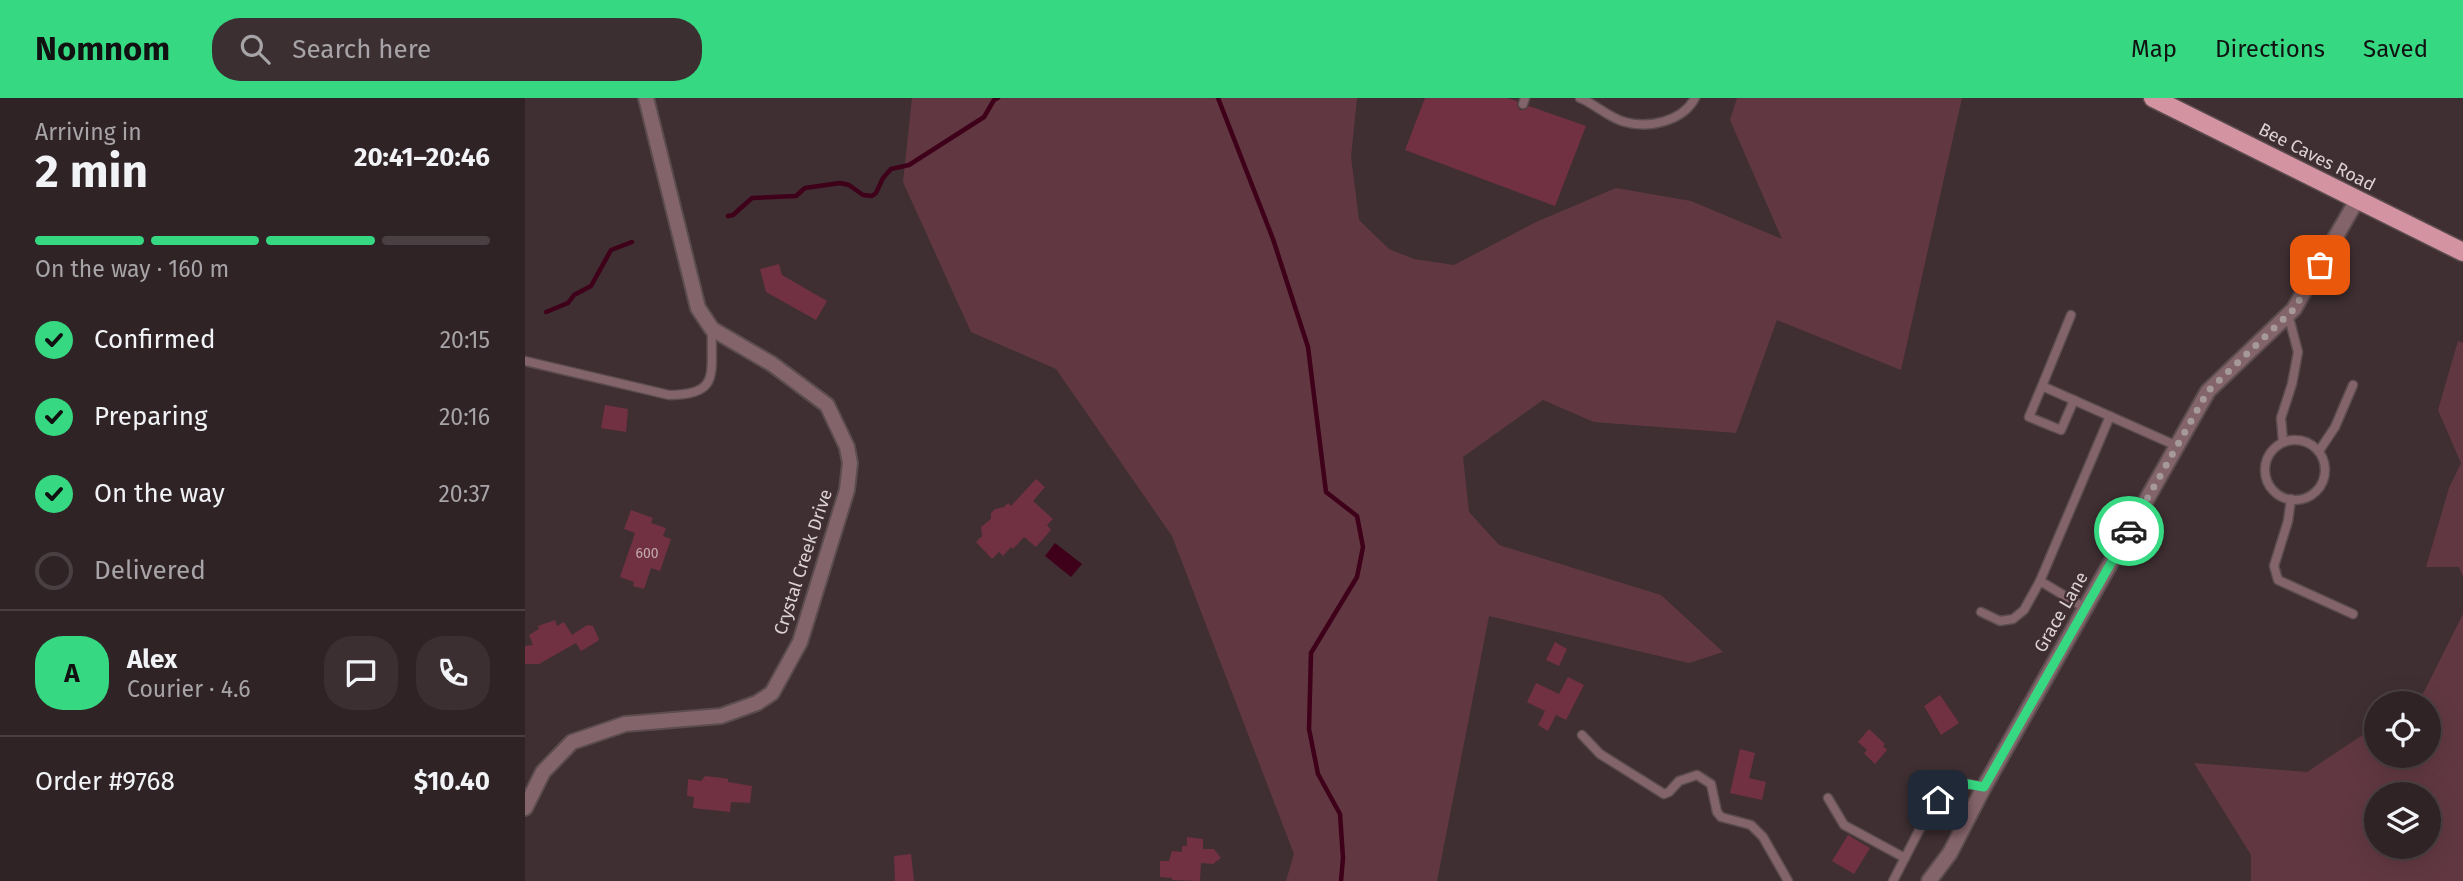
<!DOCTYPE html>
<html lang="en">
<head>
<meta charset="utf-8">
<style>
  :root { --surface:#2f2326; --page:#3b2f32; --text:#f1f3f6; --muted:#a7a4a7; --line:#4a4043; --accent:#36d881 }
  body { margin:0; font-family:"Fira Sans",sans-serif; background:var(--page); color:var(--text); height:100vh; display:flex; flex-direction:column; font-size:26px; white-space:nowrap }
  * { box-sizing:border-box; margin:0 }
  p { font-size:23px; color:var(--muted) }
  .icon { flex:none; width:38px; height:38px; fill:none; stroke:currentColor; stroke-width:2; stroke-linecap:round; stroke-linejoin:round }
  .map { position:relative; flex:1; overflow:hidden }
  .details { display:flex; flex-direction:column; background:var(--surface); width:525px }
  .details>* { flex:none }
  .tools { position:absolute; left:1839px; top:593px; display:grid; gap:14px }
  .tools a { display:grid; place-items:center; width:77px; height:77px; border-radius:50%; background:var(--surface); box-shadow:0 7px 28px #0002,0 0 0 2px var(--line); font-size:35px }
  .pin { position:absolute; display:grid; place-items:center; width:60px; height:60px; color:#fff; margin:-30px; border-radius:14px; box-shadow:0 4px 10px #0006 }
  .courier { position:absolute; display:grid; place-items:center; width:70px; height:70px; margin:-35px; border:5px solid #36d881; border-radius:50%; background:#fff; color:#222; box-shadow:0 2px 9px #0007 }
  .overview em { font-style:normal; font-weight:700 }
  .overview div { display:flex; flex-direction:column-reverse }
  .overview { display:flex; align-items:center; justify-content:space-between; height:119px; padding:0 35px }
  h1 { font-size:46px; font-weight:700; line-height:52px }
  .bar { display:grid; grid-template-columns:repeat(4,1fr); gap:10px 7px; align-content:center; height:84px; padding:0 35px }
  .bar i { height:9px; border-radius:5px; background:var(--line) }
  .bar .on { background:var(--accent) }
  .bar p { grid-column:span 4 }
  .line { display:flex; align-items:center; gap:18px; padding:0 35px; border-top:2px solid var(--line) }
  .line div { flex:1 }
  .round { display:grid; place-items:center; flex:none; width:74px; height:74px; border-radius:28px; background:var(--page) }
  ol { padding:0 35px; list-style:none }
  li { display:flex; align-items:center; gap:21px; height:77px }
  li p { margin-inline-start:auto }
  li .icon { padding:7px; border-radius:50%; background:var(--accent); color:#111; stroke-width:4 }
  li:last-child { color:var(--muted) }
  li i { width:38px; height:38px; border:4px solid var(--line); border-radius:50% }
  header { display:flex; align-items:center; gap:42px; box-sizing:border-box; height:98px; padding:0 35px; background:var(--accent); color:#111 }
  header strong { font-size:33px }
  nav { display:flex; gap:38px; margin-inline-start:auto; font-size:24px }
  .search { width:490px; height:63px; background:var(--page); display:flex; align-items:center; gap:18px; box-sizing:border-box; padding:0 24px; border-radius:28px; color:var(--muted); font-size:26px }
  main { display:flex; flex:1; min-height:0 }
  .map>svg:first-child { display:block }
  .green { fill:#613842; fill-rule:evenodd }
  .water { fill:#3e0119 }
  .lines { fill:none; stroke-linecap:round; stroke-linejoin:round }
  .stream { stroke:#3e0119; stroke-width:4.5 }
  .building { fill:#713143 }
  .lane-casing { stroke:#5b4c4f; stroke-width:11 }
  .street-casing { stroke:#5b4c4f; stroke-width:18 }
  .primary-casing { stroke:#5b4c4f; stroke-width:21 }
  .lane { stroke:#84646b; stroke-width:8 }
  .street { stroke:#84646b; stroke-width:14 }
  .primary { stroke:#d393a1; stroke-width:18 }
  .done { stroke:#a5999b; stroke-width:7; stroke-dasharray:0 12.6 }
  .route { stroke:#36d881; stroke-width:9 }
  .labels { text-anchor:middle; stroke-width:5; stroke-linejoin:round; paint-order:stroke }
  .number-label { font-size:14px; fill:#c1aab0 }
  .street-label { font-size:18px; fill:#dcd2d4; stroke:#3f2f32 }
</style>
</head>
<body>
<header>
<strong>Nomnom</strong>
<div class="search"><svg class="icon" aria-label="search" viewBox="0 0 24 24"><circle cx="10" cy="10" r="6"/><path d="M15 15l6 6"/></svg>Search here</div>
<nav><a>Map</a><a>Directions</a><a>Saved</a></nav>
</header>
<main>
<section class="details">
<div class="overview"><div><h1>2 min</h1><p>Arriving in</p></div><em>20:41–20:46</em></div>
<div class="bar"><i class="on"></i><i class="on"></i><i class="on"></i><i></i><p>On the way · 160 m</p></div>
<ol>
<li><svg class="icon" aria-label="check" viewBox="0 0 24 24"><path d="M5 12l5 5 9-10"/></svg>Confirmed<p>20:15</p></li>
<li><svg class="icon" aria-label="check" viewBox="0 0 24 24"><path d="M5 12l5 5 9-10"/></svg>Preparing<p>20:16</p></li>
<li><svg class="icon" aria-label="check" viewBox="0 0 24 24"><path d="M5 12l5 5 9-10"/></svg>On the way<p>20:37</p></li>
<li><i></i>Delivered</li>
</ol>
<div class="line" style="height:126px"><b class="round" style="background:var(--accent);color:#111">A</b><div><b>Alex</b><p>Courier · 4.6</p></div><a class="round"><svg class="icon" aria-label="chat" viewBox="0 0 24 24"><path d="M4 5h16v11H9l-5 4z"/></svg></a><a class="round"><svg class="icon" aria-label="phone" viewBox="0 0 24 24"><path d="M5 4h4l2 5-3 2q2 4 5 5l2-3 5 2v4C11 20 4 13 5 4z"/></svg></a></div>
<div class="line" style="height:91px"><div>Order #9768</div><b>$10.40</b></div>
</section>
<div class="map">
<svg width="1938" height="783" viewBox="0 0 1938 783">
  <rect width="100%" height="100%" fill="#3f2f32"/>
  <!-- green -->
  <g class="green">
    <path d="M387,0H832L826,59L834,122L864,151L889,161L929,167L1011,124L1091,90L1166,103L1257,141L1205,22L1212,0H1437L1376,272L1252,222L1211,335L1069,324L1018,302L938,359L944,414L974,447L1136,497L1198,554L1164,565L964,518L912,783H761L769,756L647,438L531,271L446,234L378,84Z"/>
    <path d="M1933,243L1938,245V479L1934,469H1901L1924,390L1936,365L1913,312Z"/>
    <path d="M1938,516V783H1726V757L1669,665L1782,674L1851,628L1852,658H1904V606L1883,605L1899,594ZM1904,696V749H1852V696Z"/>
  </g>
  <!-- water -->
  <path class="water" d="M530,445L557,466L546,479L520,458Z"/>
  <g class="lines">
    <!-- stream -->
    <g class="stream">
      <path d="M693,0L748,141L783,249L801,394L832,418L838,449L832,479L786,555L784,631L793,676L815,716L818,760L816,783"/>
      <path d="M203,118L208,117L227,100L271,98L280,90L315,85L324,87L338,97L347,98L351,95L358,80L366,71L384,67L459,19L469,2L473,0"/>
      <path d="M21,214L43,205L49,197L66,188L86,152L107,144"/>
    </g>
  </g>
  <!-- building -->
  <g class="building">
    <path d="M900,0H982L992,3V8L995,12H1000L1004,8L1061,28L1030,108L880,52Z"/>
    <path d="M254,166L257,177L302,203L291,222L241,194L235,171Z"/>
    <path d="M80,307L103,311L101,334L76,330Z"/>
    <path d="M511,381L520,389L508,403L528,421L522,427L526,432L511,449L499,439L488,451L486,449L478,458L474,454L467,461L451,444L457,438L456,429L466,421V415L470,411L479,409L483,405L486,408Z"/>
    <path d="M106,412L128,420L126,425L141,430L138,438L146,441L135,473L126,470L119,491L108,488L109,484L95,479L110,435L99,431Z"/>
    <path d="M30,522L32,528L39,524L47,537L62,527L68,528L74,541L73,543L56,553L51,545L14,566H0V548L8,547L4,537L14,531L13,528Z"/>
    <path d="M1030,544L1042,551L1034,568L1021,562Z"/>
    <path d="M1043,579L1059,587L1041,622L1031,617L1023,633L1013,627L1020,613L1002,604L1011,585L1034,596Z"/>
    <path d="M1415,597L1434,625L1416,637L1399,608Z"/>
    <path d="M1344,631L1360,646L1358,648L1362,652L1350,666L1339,655L1342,652L1333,644Z"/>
    <path d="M1215,651L1230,655L1224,680L1241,684L1237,702L1205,695Z"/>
    <path d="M180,678L198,680L203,681V684L227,688L225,705L206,704L205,714L168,710L169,699L162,698L163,681L176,683Z"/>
    <path d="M1323,737L1345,750L1329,776L1307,763Z"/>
    <path d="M662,739L678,741V751H689L696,760L688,766L676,765L675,783L647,782V780L635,779V763H644L647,753L657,754V748H662Z"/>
    <path d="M386,756L389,783H370L369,758Z"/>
  </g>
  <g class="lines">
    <defs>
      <g id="lane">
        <path d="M1055,0C1070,6 1084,20 1100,24C1124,31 1158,23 1170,0"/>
        <path d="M998,6L1000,0"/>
        <path d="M1546,217L1517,288L1652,348"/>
        <path d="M0,263L144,297C197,297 185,274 187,231"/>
        <path d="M1517,288L1504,319L1536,332L1549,302"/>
        <circle cx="1770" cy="372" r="30"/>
        <path d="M1758,344L1756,320L1767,286L1773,254L1763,216"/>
        <path d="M1794,353L1810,329L1828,287"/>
        <path d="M1766,401L1763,423L1749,468L1753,482L1828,516"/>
        <path d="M1515,483L1560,510"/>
        <path d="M1456,514L1475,523L1488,521L1499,512L1515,483L1585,318"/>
        <path d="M1057,637L1075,656L1139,696L1144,694L1154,683L1172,677L1186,686L1192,714L1196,719L1226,727L1238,739L1263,783"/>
        <path d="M1303,700L1319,727L1380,760"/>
        <path d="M1368,783L1402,717L1425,687L1437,685L1459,689"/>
      </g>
      <g id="street">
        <path d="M0,710L18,674L47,644L100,626L196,618L232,605L247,595L275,544L322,392L325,365L322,349L302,307L247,266L187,231L173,210L121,0"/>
        <path d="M1404,783L1425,755L1459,689L1683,293L1769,211L1832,102"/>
      </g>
      <path id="primary" d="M1628,0L1938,154"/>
    </defs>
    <!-- lane casing -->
    <use href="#lane" class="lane-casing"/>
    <!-- street casing -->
    <use href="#street" class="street-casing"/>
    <!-- primary casing -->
    <use href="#primary" class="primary-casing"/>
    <!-- lane -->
    <use href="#lane" class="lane"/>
    <!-- street -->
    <use href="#street" class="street"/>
    <!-- primary -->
    <use href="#primary" class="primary"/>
  </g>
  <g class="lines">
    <!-- done -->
    <path class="done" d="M1604,433L1683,293L1769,211L1795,167"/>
    <!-- route -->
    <path class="route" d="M1413,702L1425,687L1437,685L1459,689L1604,433"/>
  </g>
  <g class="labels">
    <!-- number labels -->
    <g class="number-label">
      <text x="122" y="460">600</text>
    </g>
    <!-- street labels -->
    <g class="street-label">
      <text transform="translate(1792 59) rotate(27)" y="6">Bee Caves Road</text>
      <text transform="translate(278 464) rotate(-72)" y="6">Crystal Creek Drive</text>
      <text transform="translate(1536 514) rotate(-60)" y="6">Grace Lane</text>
    </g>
  </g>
</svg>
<div class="tools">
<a><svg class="icon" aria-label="locate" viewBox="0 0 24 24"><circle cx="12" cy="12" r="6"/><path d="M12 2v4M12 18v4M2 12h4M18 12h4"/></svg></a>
<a><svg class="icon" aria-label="layers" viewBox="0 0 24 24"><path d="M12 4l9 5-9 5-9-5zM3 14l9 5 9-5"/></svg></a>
</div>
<div class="pin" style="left:1795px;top:167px;background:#ea580c"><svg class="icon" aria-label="bag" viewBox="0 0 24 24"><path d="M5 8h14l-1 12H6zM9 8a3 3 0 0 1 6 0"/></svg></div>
<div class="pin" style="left:1413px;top:702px;background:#1f2937"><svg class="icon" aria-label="home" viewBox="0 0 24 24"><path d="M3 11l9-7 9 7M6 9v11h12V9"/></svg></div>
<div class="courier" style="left:1604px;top:433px"><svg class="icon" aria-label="car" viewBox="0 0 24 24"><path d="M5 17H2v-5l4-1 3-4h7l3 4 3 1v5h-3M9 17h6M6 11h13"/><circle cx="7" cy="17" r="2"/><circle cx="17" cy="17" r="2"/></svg></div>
</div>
</main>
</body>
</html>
